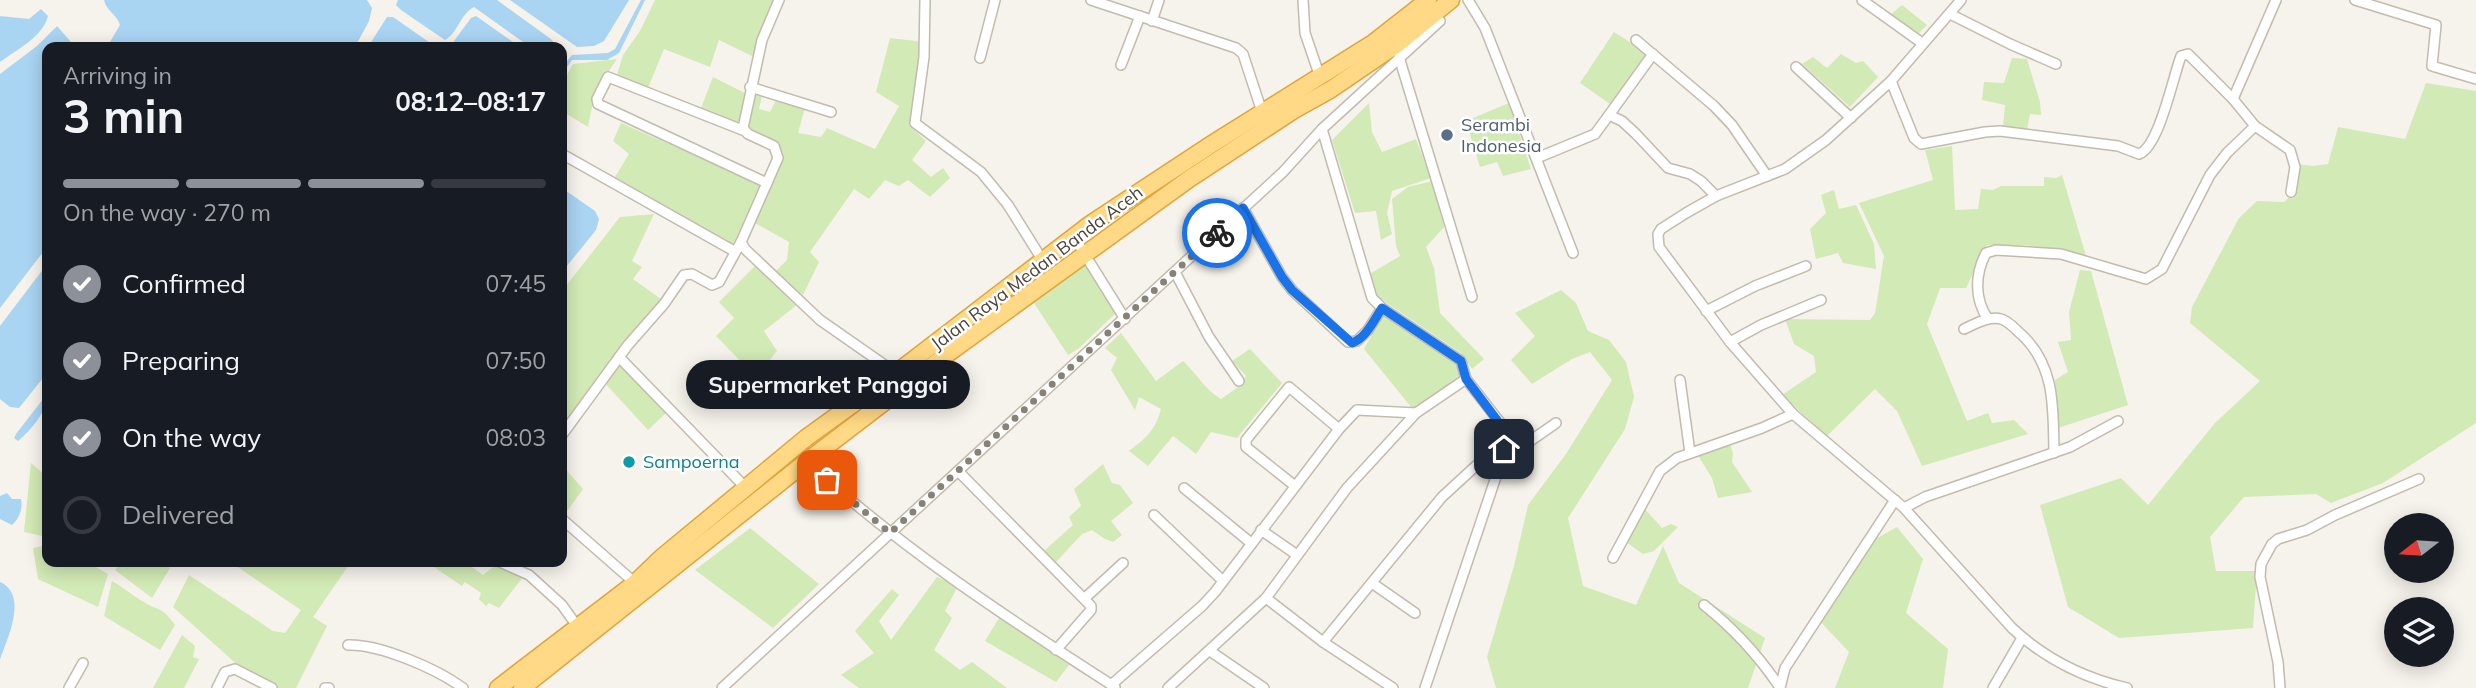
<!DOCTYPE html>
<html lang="en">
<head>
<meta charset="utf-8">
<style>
  :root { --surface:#171b24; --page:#242831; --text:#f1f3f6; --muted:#9ea1a6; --line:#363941; --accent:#8c9099 }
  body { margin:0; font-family:Mulish,sans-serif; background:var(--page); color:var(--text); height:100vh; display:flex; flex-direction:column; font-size:26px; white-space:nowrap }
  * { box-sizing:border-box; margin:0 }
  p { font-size:23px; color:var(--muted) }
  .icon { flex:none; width:38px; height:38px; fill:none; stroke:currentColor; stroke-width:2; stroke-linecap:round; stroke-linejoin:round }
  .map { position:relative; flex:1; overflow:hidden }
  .panel { position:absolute; left:42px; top:42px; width:525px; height:525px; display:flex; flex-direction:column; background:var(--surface); border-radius:14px; box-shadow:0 4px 18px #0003 }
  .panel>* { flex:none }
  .needle { width:46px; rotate:253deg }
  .tools { position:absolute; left:2384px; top:513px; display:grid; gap:14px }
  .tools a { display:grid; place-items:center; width:70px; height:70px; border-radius:50%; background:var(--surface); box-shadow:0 4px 18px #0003; font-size:35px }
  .pin { position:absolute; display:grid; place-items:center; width:60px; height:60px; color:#fff; margin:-30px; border-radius:14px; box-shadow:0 4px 10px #0006 }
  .courier { position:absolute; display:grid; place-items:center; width:70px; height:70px; margin:-35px; border:5px solid #1a73e8; border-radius:50%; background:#fff; color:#222; box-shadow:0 2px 9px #0007 }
  .bubble { position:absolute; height:49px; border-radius:24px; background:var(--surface); box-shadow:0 4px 18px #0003; font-size:23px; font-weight:700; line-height:49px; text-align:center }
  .overview em { font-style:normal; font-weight:700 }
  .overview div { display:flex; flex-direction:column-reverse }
  .overview { display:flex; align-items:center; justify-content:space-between; height:119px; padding:0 21px }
  h1 { font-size:46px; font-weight:700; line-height:52px }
  .bar { display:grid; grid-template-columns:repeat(4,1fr); gap:10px 7px; align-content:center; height:84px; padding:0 21px }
  .bar i { height:9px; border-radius:5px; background:var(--line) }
  .bar .active { background:var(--accent) }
  .bar p { grid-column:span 4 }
  ol { padding:0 21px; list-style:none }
  li { display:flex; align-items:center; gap:21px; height:77px }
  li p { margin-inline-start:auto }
  li .icon { padding:7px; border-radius:50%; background:var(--accent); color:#fff; stroke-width:4 }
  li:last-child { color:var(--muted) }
  li i { width:38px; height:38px; border:4px solid var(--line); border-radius:50% }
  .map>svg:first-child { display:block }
  .green { fill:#d2eab5 }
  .water { fill:#a9d4f2 }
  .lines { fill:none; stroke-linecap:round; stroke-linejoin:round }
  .minor-casing { stroke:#c2bbae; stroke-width:12 }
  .trunk-casing { stroke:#e0a43c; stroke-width:19 }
  .minor { stroke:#fff; stroke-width:9 }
  .trunk { stroke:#ffd985; stroke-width:16 }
  .done { stroke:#878178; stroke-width:7; stroke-dasharray:0 12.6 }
  .route { stroke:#1a73e8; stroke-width:9 }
  .service-dot { fill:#5c6f8a; stroke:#fff; stroke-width:2.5 }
  .culture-dot { fill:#0f9aa8; stroke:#fff; stroke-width:2.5 }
  .labels { text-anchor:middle; stroke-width:5; stroke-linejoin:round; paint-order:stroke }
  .service-label { font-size:18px; fill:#4e5e75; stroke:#fff; text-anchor:start }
  .street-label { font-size:18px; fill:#4b4439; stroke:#fff }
  .culture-label { font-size:18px; fill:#0d838f; stroke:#fff; text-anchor:start }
</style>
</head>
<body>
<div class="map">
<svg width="2476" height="688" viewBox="0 0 2476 688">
  <rect width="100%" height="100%" fill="#f6f3ec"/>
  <!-- green -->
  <g class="green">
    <path d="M655,0H775L759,38L754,57L719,40L710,67L664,49L648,88L617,75L623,55L640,31Z"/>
    <path d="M1902,5L1927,25L1918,34L1891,14Z"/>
    <path d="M1614,32L1647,53L1610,104L1580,83Z"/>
    <path d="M890,38L924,42L910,126L926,141L912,160L931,177L943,168L950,178L930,197L908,180L899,186L885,180L869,199L854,189L810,252L819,262L803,295L775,272L787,260L789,242L753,222L765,199L781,148L747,128L752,94L762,96L759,109L770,112L776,100L805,108L798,133L821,137L827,128L875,149L899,106L876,92Z"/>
    <path d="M1841,54L1856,63L1863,61L1878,77L1850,107L1802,64L1813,57L1827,68Z"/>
    <path d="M2012,58L2027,59L2040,102L2041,115L2030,114L2027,130L2003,127L2005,105L1982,100L1984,82L2004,83Z"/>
    <path d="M617,59C601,81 592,100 588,127L562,111V84L573,64Z"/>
    <path d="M713,77L747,94L738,123L701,108Z"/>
    <path d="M2426,83L2476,91V423L2383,483L2331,503L2316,494L2244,497L2210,537L2216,571H2257L2253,628L2119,638L2068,607L2040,505L2121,478L2148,505L2215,423L2260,381L2190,323L2192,307L2239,218L2257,201L2284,202L2295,191L2296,164L2313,166L2328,164L2338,127L2405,139Z"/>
    <path d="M1369,103L1372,132L1382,152L1416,139L1431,178L1392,191L1387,213L1392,234L1381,240L1376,211L1355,213L1332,140Z"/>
    <path d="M1509,103L1531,169L1503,176L1497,162L1480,167L1466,121Z"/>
    <path d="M621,123L762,185L733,244L615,177L629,154L613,141Z"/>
    <path d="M1952,146L1955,210L1978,209L1981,189L1993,190L2001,186H2044V177L2056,178L2062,175L2086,256L2026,245H1987L1966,288H1940L1927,324L1967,421L1988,413L1992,423L2014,420L2028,434L1922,466L1897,411L1875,389L1827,436L1782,395L1816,372L1814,356L1794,344L1785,319L1870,320L1875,313L1884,256L1859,203L1933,180L1925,150Z"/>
    <path d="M1433,181L1444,227L1426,247L1434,268L1440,313L1484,359L1472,369L1461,353L1375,295L1368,275L1400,256L1396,246L1392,199L1408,187Z"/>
    <path d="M1834,190L1839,209L1856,205L1874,244L1876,269L1843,263L1838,253L1816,259L1810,229L1826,213L1821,195Z"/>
    <path d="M654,214L632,261L642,267L633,279L661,299L562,427V291L620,217Z"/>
    <path d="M1088,263L1118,311L1078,349L1068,355L1034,303Z"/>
    <path d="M755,266L798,304L764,331L777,351L756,377L716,336L734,318L719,302Z"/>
    <path d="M2080,270L2091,271L2128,405L2058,428L2055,380L2068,372L2058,342L2071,340L2069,312Z"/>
    <path d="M1561,290L1576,303L1588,331L1609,340L1626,362L1634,397L1625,429L1568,518L1583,586L1636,605L1663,546L1679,583L1765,638L1748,688H1496L1487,657L1514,566L1528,505L1566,454L1612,380L1590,352L1572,359L1532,384L1511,360L1535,336L1515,313Z"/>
    <path d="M1383,315L1456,365L1460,376L1422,404L1416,413L1364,349Z"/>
    <path d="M1121,333L1156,381L1183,361C1197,374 1205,390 1221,399L1242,384L1246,376L1232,361L1250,349L1282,383L1237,438L1211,432L1196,454L1173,436L1148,466L1129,451C1147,437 1155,431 1161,409L1139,397L1135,410L1111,370L1117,358L1105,348Z"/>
    <path d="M621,364L668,411L648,430L604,382Z"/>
    <path d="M1730,443L1733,454L1732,462L1752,492L1718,498L1712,478L1697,454Z"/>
    <path d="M31,463L47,477V537L24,532Z"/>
    <path d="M1103,464L1112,483L1120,485L1133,503L1111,521L1122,535L1113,542L1105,539L1092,530L1082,534L1055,563L1044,551L1073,525L1069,517L1081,506L1074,489Z"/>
    <path d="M562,465L583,489L563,517L562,516Z"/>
    <path d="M1645,509L1662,528L1671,524L1678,527L1654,551L1643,554L1626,542Z"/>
    <path d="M1897,527L1923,559L1906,613L1948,649L1943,688H1835L1849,652L1819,620L1865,545Z"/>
    <path d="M750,528L819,584L773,628L695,570Z"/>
    <path d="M43,546L47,547V562H87L108,574L98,607L38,579L33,548Z"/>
    <path d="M120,562H160L170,568L152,598L115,570Z"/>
    <path d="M230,562H351L313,617L327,626L296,688H272L252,678L173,607L189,575L273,631L285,633L301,610Z"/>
    <path d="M438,562H465L483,575L497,564L523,577L499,608L489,603L486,606L479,599L481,593L465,582L462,586L434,567Z"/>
    <path d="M937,577L958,586L945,611L952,618L934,650L960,670L972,662L1007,688H859L841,675L874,653L855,631L892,589L899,595L879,621L891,640Z"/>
    <path d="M112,581C123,587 132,595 142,601C159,612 161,605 175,625L160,650L104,616Z"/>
    <path d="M999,618L1069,665L1056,682L985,641Z"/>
    <path d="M182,635L195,646L193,657L199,659L184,688H153Z"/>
  </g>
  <!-- water -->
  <g class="water">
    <path d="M104,0H367L372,8L369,21L355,47H107L120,25C117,14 106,11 104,0Z"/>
    <path d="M398,0H497L551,39L557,47H530L474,7C460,14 458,33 445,40L401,10L396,5Z"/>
    <path d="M510,0H629L604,41L594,46L577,47Z"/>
    <path d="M641,0H645L619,53L607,60H572L562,74V67L572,55L608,53L615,49Z"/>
    <path d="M41,9L48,16C43,37 16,50 0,62V16L29,19Z"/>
    <path d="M476,16L520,47H456L454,41L471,18Z"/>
    <path d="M387,17H393L436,47H368Z"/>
    <path d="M57,26L71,42V47H47V247L0,308V74L37,46Z"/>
    <path d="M562,188L595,211L599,219L596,230L562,272Z"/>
    <path d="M47,264V373L19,408L10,407L0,399V326Z"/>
    <path d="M47,394C47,412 31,430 18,441L14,438L16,434Z"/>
    <path d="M7,493L12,499H21C23,509 19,519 12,525L0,519V496Z"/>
    <path d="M0,582C29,595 7,639 0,660Z"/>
  </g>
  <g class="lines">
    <defs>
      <g id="minor">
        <path d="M779,0L762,40L743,128L748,134L774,146L778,158L741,242L745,249L820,320L896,373"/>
        <path d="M925,0L924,57L915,123L981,172L1008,205L1043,261"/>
        <path d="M1091,0L1236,48L1243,54L1262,112"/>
        <path d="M1303,0L1305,33L1320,77"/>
        <path d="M1468,0L1485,28L1573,253"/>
        <path d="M1862,0L1922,43"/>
        <path d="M1961,0L1891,81L1826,140L1785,169L1716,196L1686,213L1661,229L1658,234L1659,247L1730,342L1793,414L1904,508L2012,628C2044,658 2084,678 2127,688"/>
        <path d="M2355,0L2436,25L2432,66L2476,79"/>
        <path d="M1950,14L2010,44L2056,64"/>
        <path d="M1152,21L1159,0"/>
        <path d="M1636,40L1714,106L1732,125L1767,176"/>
        <path d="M1399,57L1472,297"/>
        <path d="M980,58L995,0"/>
        <path d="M1121,65L1140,16"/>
        <path d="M1796,67L1851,118"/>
        <path d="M1891,81L1914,138L1921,144L1985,132L2000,131L2118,146L2139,154C2159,147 2173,77 2181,56L2188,54L2233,99L2255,126L2290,150L2295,167L2291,192"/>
        <path d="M750,87L831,112"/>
        <path d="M2233,99L2276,0"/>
        <path d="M1609,115L1653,54"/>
        <path d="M1322,129L1372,298L1382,308L1461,361L1466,379L1517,444L1523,446L1556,423"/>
        <path d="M745,131L608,77L597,99L598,104L767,183"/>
        <path d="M562,154L734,251"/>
        <path d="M1537,158L1595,134L1609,115L1622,121L1636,134L1668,168L1690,174L1701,181L1716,196"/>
        <path d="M1243,208L1282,277L1292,290L1348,342L1357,341L1368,330L1382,308"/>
        <path d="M1074,237L1125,319"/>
        <path d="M1175,272L1209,337L1239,381"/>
        <path d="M1706,311L1755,286L1806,266"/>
        <path d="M1988,319C1974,299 1975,274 1986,253L1996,250L2061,254L2146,279L2162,269L2210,175L2227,153L2255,126"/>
        <path d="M1964,329C1975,324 1988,316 2001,319C2009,321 2016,330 2022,335C2056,367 2053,410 2054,453"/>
        <path d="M1730,342L1761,325L1821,300"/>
        <path d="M619,357L745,487"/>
        <path d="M1680,380L1690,453"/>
        <path d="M562,435L628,345L664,304L684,275L692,274L712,285L719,282L741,242"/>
        <path d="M805,460C899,547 1007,618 1115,687"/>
        <path d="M958,471L1091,606V610L1056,650"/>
        <path d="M1295,486L1246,447V440L1289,387L1339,429"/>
        <path d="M1184,488L1251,543"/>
        <path d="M1904,508L1925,497L2070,447L2118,421"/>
        <path d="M1154,515L1223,581"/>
        <path d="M562,519L635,583"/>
        <path d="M1261,530L1297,555"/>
        <path d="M1613,558L1660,471L1677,458L1762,428L1793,414"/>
        <path d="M500,562L529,575L562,605L577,626"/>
        <path d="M1372,583L1415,613"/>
        <path d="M1085,598L1123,563"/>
        <path d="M1266,598L1323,642L1393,688"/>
        <path d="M1704,605C1733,628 1758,655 1779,686"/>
        <path d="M1323,642L1442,497L1479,463L1504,449"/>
        <path d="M348,645C380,644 437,669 463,688"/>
        <path d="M1210,651L1264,688"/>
        <path d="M1111,685L1202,606L1215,592L1339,429L1357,410L1416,413"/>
        <path d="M69,688L83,663"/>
        <path d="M217,688L225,672L235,669L272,688"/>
        <path d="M325,688H329"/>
        <path d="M722,688L1283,172L1322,129L1440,21L1433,15"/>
        <path d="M1168,688L1266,598L1347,488L1416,413L1466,379"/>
        <path d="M1425,688L1506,447"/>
        <path d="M1780,688L1785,668L1895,500"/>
        <path d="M1993,688L2022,638"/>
        <path d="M2280,688L2278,662L2260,577L2261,564L2272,544L2278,539L2307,530L2335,515L2419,479"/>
      </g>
      <g id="trunk">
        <path d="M498,688L635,583L661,558L806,438L896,373L1089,225L1212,144L1373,43L1428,0"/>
        <path d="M522,688L806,462L950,352L1189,179L1294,110L1330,90L1396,45L1451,0"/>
      </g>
    </defs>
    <!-- minor casing -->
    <use href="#minor" class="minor-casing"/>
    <!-- trunk casing -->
    <use href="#trunk" class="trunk-casing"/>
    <!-- minor -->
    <use href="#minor" class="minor"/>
    <!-- trunk -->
    <use href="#trunk" class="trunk"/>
  </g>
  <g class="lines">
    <!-- done -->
    <path class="done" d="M827,480L890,533L1217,233"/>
    <!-- route -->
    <path class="route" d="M1217,233L1243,208L1282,277L1292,290L1352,343C1366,338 1374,320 1382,308L1461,361L1466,379L1512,440L1504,449"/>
  </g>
  <!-- markers -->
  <circle class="service-dot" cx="1447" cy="135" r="7"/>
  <circle class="culture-dot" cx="629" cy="462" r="7"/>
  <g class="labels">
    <!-- service labels -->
    <g class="service-label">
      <text x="1461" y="131">Serambi<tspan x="1461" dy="21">Indonesia</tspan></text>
    </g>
    <!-- street labels -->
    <g class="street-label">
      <text transform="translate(1037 268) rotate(-37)" y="6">Jalan Raya Medan Banda Aceh</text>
    </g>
    <!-- culture labels -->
    <g class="culture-label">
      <text x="643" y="468">Sampoerna</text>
    </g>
  </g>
</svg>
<div class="tools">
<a><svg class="needle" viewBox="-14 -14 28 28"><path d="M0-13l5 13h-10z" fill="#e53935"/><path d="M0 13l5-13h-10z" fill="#9ea1a6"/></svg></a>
<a><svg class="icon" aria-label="layers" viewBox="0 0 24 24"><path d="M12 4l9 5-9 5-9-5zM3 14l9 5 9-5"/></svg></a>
</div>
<div class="pin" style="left:827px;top:480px;background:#ea580c"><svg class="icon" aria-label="bag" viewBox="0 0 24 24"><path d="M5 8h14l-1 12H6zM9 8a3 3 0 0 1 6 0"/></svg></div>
<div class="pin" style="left:1504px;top:449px;background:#1f2937"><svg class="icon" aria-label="home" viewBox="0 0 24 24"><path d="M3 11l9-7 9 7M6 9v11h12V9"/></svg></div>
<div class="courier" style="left:1217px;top:233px"><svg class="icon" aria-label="bike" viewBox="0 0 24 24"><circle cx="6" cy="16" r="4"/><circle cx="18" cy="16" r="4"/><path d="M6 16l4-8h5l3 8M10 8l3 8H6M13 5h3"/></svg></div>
<div class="bubble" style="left:686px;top:360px;width:284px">Supermarket Panggoi</div>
<section class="panel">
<div class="overview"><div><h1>3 min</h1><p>Arriving in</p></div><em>08:12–08:17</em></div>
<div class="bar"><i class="active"></i><i class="active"></i><i class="active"></i><i></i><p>On the way · 270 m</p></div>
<ol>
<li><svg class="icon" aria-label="check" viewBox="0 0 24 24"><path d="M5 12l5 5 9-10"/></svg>Confirmed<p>07:45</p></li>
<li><svg class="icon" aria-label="check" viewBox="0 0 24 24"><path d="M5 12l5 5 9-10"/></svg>Preparing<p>07:50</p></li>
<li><svg class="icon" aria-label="check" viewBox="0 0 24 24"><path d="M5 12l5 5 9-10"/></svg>On the way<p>08:03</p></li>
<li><i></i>Delivered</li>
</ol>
</section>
</div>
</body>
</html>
